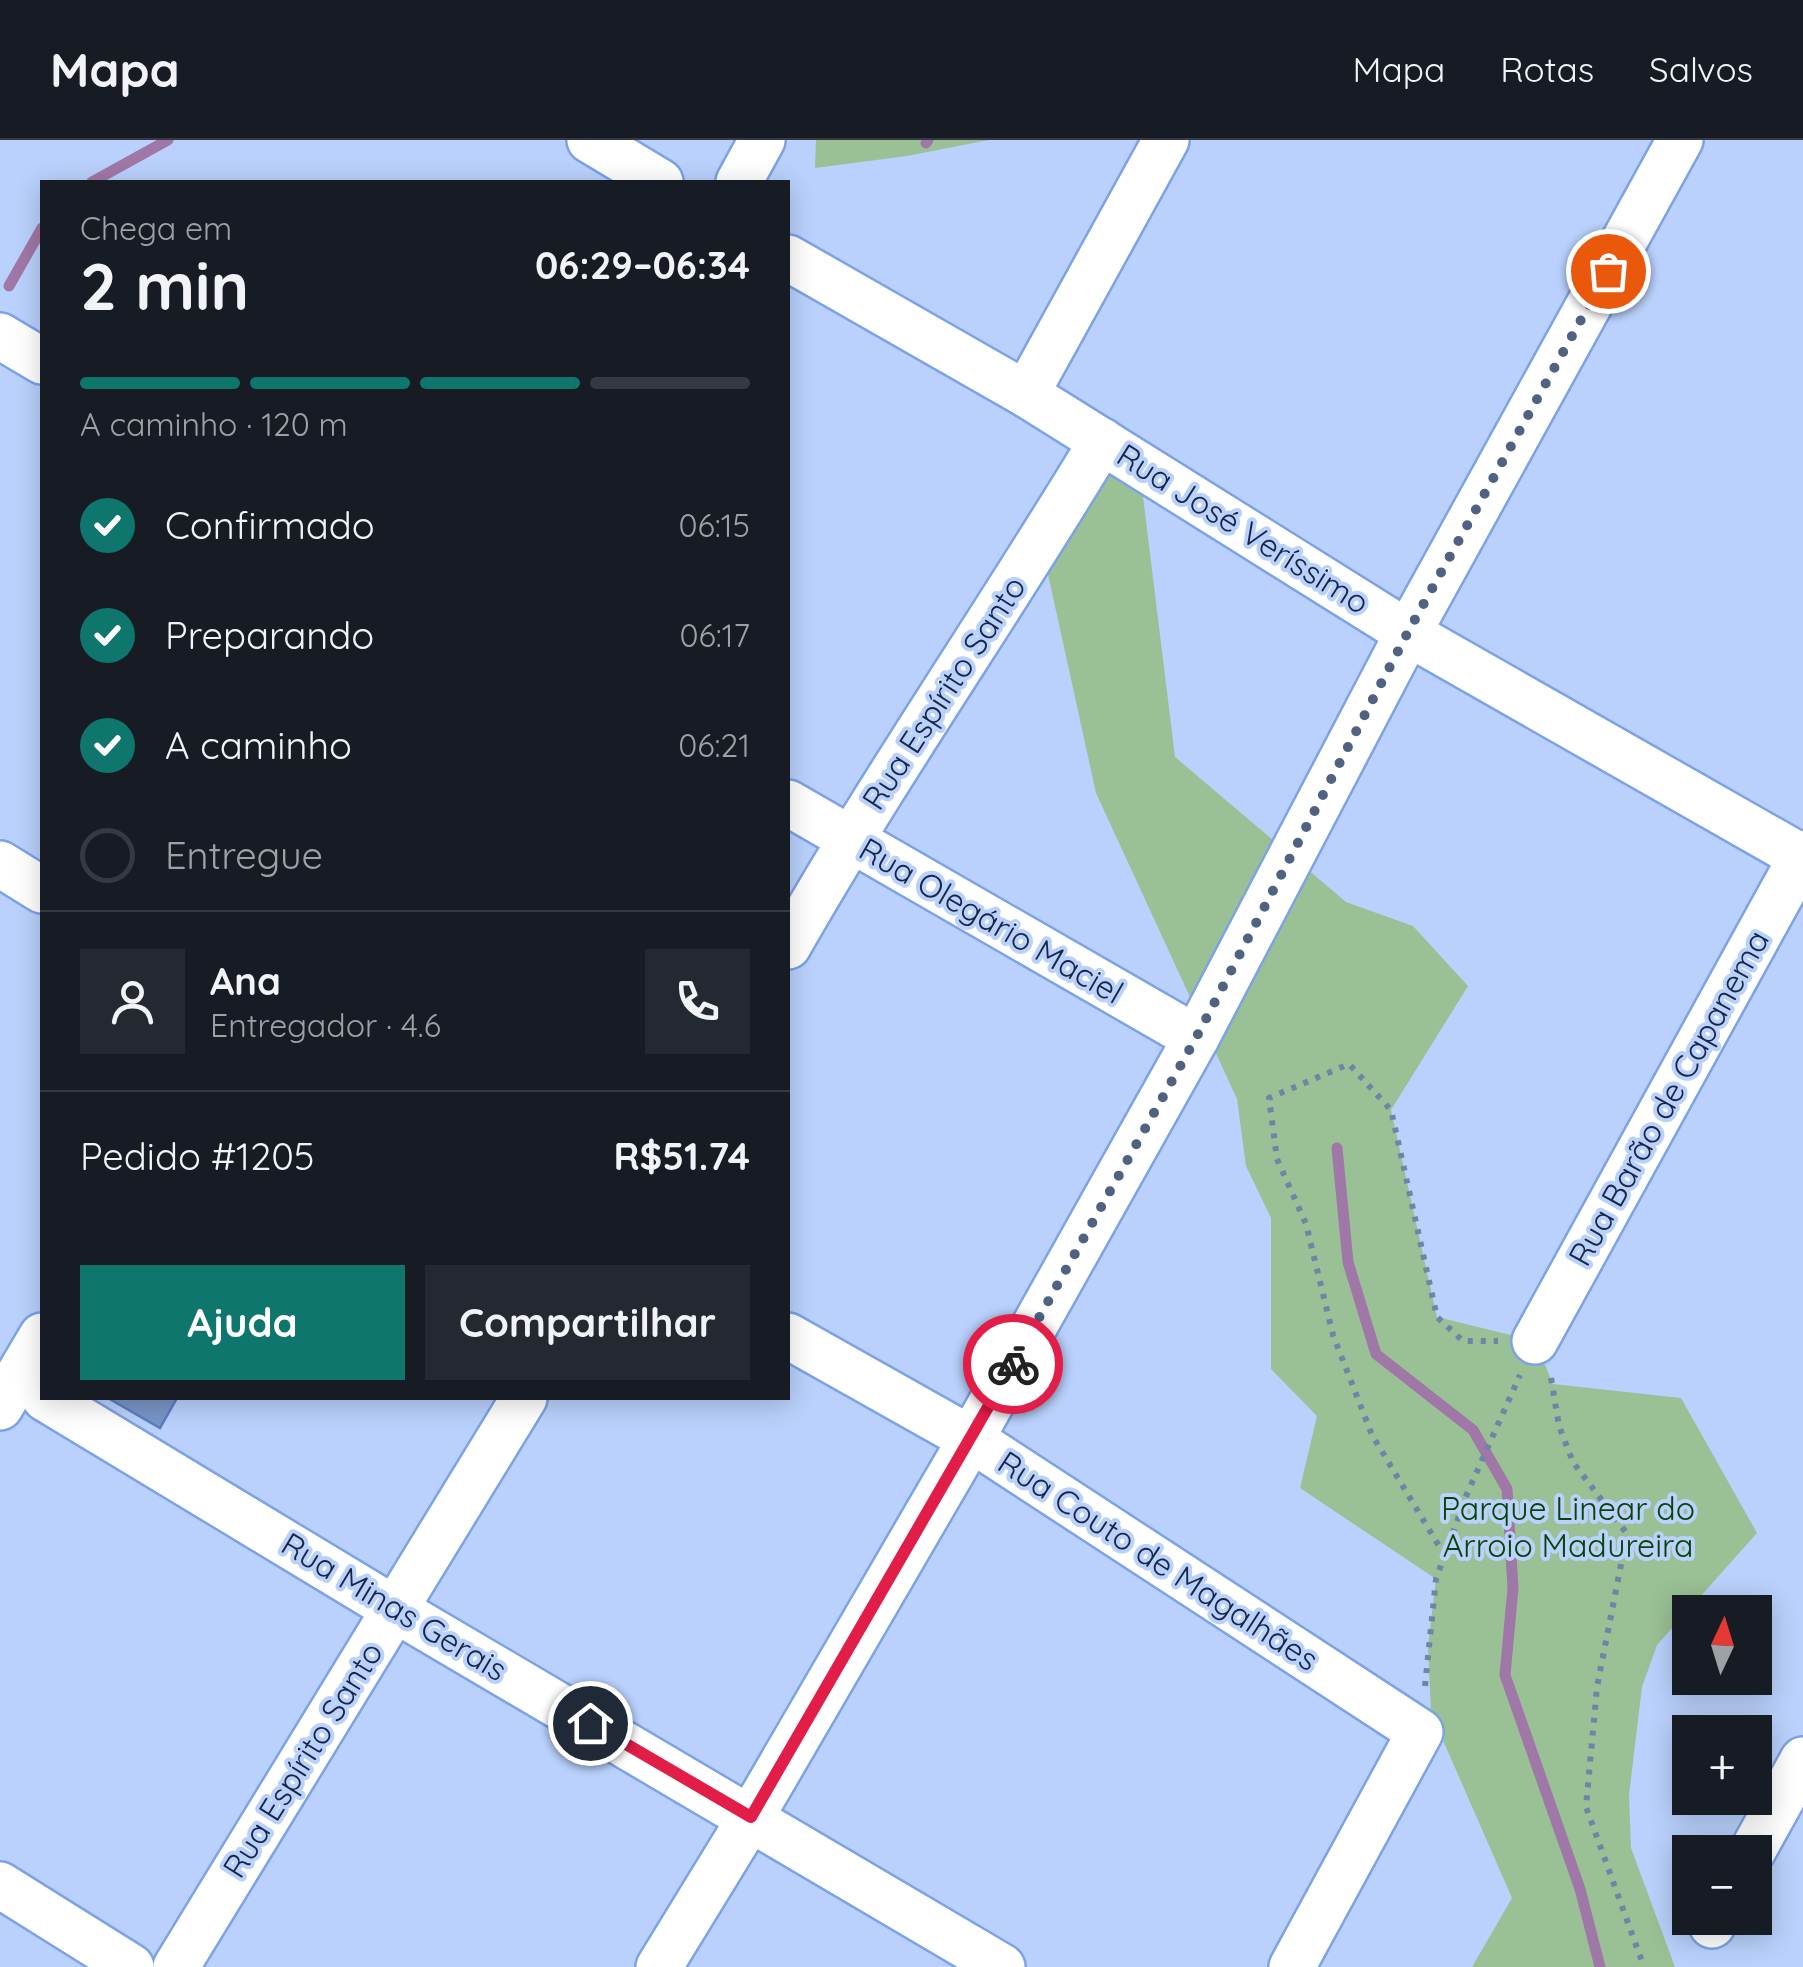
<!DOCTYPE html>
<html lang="pt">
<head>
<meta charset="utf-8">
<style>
  :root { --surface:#171b24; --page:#242831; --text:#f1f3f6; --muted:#9ea1a6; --line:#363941; --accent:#0f766e }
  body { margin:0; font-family:Quicksand,sans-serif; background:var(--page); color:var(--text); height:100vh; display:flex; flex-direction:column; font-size:38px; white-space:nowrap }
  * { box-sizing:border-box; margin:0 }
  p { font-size:32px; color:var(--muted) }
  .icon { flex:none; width:55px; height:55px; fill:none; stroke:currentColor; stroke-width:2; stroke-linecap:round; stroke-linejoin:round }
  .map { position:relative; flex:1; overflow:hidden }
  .side { position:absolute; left:40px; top:40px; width:750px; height:1220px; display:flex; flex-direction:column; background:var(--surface); border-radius:0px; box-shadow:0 5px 25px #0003 }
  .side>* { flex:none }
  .needle { width:65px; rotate:4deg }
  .controls { position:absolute; left:1672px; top:1455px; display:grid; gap:20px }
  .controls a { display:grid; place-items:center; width:100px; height:100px; border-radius:0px; background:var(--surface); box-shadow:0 5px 25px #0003; font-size:50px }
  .pin { position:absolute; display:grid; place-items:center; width:85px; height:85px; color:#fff; margin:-42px; border:5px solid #fff; border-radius:50%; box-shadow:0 2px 10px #0007 }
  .courier { position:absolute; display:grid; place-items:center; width:100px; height:100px; margin:-50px; border:8px solid #e11d48; border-radius:50%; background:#fff; color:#222; box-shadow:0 2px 12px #0007 }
  .overview em { font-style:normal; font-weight:700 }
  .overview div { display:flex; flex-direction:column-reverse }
  .overview { display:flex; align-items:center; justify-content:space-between; height:170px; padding:0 40px }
  h1 { font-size:65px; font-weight:700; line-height:75px }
  .bar { display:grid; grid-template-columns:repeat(4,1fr); gap:15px 10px; align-content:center; height:120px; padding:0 40px }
  .bar i { height:12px; border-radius:8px; background:var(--line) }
  .bar .active { background:var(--accent) }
  .bar p { grid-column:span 4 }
  .line { display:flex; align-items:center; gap:25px; padding:0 40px; border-top:2px solid var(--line) }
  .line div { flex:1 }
  .round { display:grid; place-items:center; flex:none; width:105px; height:105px; border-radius:0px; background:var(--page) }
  ol { padding:0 40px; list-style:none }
  li { display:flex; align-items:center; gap:30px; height:110px }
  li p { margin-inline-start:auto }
  li .icon { padding:10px; border-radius:50%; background:var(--accent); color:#fff; stroke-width:4 }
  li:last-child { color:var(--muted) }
  li i { width:55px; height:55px; border:5px solid var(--line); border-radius:50% }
  .cta { display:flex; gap:20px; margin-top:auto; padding:20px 40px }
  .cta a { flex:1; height:115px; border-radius:0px; background:var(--accent); color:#fff; font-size:40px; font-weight:700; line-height:115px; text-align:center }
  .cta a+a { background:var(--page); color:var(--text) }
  header { display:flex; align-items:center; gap:60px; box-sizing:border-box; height:140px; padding:0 50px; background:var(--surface); border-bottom:2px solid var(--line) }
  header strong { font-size:48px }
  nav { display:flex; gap:55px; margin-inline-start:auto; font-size:35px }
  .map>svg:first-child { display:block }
  .green { fill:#9ac195 }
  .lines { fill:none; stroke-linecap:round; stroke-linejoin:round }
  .stream { stroke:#a078a7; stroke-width:11 }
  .building { fill:#7995c7; stroke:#597ec0; stroke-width:2.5 }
  .street-casing { stroke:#7ca2e7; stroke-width:50 }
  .path { stroke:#7084a7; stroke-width:6; stroke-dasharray:5 8; stroke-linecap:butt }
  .street { stroke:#fff; stroke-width:45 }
  .done { stroke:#506282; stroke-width:10; stroke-dasharray:0 18 }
  .route { stroke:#e11d48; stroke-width:12 }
  .labels { text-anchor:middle; stroke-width:8; stroke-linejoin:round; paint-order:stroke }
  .street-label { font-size:32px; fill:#172641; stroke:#b9d1fc }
  .park-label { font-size:32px; fill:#084502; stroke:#b9d1fc }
</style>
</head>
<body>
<header>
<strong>Mapa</strong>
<nav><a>Mapa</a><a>Rotas</a><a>Salvos</a></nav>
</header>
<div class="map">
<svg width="1803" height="1827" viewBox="0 0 1803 1827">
  <rect width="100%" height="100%" fill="#b9d1fc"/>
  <!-- green -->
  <g class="green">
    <path d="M816,0H989L907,16L815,28Z"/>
    <path d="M1106,312L1140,332L1175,617L1346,762L1413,786L1468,846L1391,970L1437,1177L1535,1201L1553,1244L1681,1258L1757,1393L1657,1505L1642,1547L1629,1655L1631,1708L1675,1827H1472L1512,1758L1431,1573L1428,1506L1436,1439L1300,1348L1317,1276L1271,1229V1078L1246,1026L1237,959L1096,653L1044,416Z"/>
  </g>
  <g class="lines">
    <!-- stream -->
    <g class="stream">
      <path d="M926,3L928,0"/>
      <path d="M92,42L168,0"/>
      <path d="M9,146L42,88"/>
      <path d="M1337,1008L1348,1122L1376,1214L1473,1290L1507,1349L1513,1448L1505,1535L1580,1749L1600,1827"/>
    </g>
  </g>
  <!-- building -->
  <path class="building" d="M108,1258H177L160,1288Z"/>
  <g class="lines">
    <defs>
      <g id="street">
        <path d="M590,0L660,42"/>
        <path d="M739,42L762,0"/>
        <path d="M788,118L1026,254L1408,493L1803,718"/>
        <path d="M0,196L42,221"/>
        <path d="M1026,254L1166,0"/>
        <path d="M788,663L1196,898"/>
        <path d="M0,724L42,750"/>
        <path d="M788,806C886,634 1000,471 1102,301"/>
        <path d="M788,1196L971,1299L1420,1592L1292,1827"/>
        <path d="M1535,1201L1803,714"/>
        <path d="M45,1258L396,1470L1002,1827"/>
        <path d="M0,1267L42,1196"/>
        <path d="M1752,1712L1803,1620"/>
        <path d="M0,1745L131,1827"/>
        <path d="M1712,1785L1716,1778"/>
        <path d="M176,1827L524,1258"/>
        <path d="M659,1827L751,1677L971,1299L1196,898L1408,493L1680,0"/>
      </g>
    </defs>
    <!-- street casing -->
    <use href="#street" class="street-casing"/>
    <!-- path -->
    <g class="path">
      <path d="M1551,1238L1559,1286L1573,1322L1627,1394L1597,1547L1586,1667L1644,1827"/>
      <path d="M1445,1416L1372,1295L1333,1195L1306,1084L1277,1019L1269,958L1349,924L1391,970L1437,1177L1463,1201H1498"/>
      <path d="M1425,1546L1436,1439L1467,1354L1520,1235"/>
    </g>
    <!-- street -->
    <use href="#street" class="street"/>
  </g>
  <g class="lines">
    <!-- done -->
    <path class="done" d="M1013,1224L1196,898L1408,492L1608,131"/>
    <!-- route -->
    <path class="route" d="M590,1583L751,1677L1013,1224"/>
  </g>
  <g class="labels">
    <!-- street labels -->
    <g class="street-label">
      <text transform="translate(1243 389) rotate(32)" y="11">Rua José Veríssimo</text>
      <text transform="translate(944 553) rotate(-57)" y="11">Rua Espírito Santo</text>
      <text transform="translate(991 781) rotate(30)" y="11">Rua Olegário Maciel</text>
      <text transform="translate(1669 958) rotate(-61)" y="11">Rua Barão de Capanema</text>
      <text transform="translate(1158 1421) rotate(33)" y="11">Rua Couto de Magalhães</text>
      <text transform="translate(394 1467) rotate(31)" y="11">Rua Minas Gerais</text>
      <text transform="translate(303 1620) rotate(-58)" y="11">Rua Espírito Santo</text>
    </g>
    <!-- park labels -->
    <g class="park-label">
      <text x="1568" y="1380">Parque Linear do<tspan x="1568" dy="37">Arroio Madureira</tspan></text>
    </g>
  </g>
</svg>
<div class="controls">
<a><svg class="needle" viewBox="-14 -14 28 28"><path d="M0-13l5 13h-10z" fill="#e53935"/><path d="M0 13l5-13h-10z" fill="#9ea1a6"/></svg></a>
<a>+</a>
<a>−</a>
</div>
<div class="pin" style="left:1608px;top:131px;background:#ea580c"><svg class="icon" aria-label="bag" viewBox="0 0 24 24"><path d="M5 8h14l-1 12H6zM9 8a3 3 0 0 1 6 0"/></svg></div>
<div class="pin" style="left:590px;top:1583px;background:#1f2937"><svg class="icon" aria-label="home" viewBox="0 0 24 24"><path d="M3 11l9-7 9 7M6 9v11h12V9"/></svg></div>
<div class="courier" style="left:1013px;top:1224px"><svg class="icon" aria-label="bike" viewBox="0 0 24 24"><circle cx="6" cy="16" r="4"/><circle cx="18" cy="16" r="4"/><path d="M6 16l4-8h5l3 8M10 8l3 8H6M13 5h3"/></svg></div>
<section class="side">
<div class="overview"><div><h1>2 min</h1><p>Chega em</p></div><em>06:29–06:34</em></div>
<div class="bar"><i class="active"></i><i class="active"></i><i class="active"></i><i></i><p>A caminho · 120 m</p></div>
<ol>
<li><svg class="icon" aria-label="check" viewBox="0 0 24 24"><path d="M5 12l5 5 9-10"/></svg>Confirmado<p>06:15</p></li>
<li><svg class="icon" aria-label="check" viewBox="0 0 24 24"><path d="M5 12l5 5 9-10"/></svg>Preparando<p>06:17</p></li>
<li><svg class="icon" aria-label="check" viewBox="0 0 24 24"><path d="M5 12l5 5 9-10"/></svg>A caminho<p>06:21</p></li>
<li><i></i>Entregue</li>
</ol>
<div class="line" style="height:180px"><a class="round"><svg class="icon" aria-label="person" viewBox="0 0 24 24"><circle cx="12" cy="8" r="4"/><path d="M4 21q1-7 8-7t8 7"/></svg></a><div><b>Ana</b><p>Entregador · 4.6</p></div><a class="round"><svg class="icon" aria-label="phone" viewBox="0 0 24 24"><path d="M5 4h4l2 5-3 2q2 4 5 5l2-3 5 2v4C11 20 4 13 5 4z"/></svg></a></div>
<div class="line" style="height:130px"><div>Pedido #1205</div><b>R$51.74</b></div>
<div class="cta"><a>Ajuda</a><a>Compartilhar</a></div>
</section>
</div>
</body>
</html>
